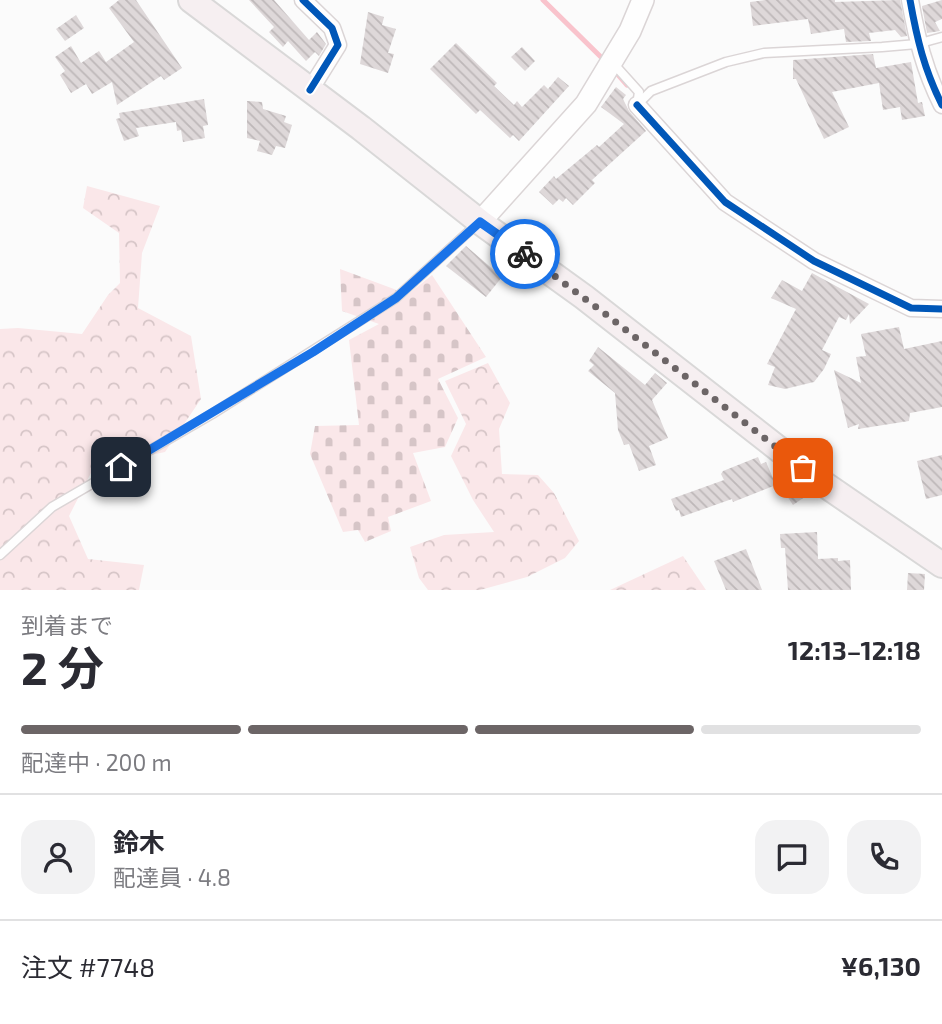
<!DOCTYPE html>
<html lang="ja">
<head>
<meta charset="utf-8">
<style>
  :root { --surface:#fff; --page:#f2f2f3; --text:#2b2b33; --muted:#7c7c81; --line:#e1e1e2; --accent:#6c6566 }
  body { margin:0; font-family:"Exo 2","Noto Sans JP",sans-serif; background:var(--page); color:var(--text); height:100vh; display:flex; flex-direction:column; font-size:26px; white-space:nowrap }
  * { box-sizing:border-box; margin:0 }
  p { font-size:23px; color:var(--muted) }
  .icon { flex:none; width:38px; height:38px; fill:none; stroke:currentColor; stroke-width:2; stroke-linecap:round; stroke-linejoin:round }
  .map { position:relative; height:590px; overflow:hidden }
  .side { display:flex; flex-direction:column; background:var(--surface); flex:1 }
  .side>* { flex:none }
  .pin { position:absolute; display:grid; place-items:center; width:60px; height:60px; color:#fff; margin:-30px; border-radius:14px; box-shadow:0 4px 10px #0006 }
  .courier { position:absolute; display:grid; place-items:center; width:70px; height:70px; margin:-35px; border:5px solid #1a73e8; border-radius:50%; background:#fff; color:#222; box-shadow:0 2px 9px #0007 }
  .summary em { font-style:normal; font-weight:700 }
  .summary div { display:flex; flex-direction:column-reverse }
  .summary { display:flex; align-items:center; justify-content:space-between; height:119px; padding:0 21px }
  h1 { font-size:46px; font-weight:700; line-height:52px }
  .bar { display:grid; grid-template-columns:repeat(4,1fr); gap:10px 7px; align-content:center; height:84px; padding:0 21px }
  .bar i { height:9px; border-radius:5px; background:var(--line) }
  .bar .selected { background:var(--accent) }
  .bar p { grid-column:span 4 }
  .line { display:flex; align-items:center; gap:18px; padding:0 21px; border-top:2px solid var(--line) }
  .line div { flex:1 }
  .round { display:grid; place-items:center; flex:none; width:74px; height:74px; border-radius:21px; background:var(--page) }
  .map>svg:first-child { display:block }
  .forest { fill:url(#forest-crowns) }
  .cemetery { fill:url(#cemetery-stones) }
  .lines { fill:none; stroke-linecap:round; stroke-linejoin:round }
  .stream { stroke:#f9c3cc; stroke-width:5 }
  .building { fill:url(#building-back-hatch) }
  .lane-casing { stroke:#dbd5d6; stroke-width:11 }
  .street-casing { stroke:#dbd5d6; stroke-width:19 }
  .secondary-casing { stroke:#dbd5d6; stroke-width:24 }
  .primary-casing { stroke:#d9d8d8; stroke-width:28 }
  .lane { stroke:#fefefe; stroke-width:8 }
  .street { stroke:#fefefe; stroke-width:16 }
  .secondary { stroke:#fefefe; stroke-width:21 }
  .primary { stroke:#f6eff1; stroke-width:24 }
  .cycleway-casing { stroke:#fff; stroke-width:11 }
  .cycleway { stroke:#0057b8; stroke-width:7 }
  .done { stroke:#6c6566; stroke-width:7; stroke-dasharray:0 12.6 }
  .route { stroke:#1a73e8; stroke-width:9 }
</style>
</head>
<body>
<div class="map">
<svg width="942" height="590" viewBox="0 0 942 590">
  <defs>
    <pattern id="forest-crowns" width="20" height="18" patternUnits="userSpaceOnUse" patternTransform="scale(1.75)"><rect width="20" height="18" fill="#fae7e9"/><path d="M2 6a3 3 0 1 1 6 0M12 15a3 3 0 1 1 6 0" fill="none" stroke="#d6c5c7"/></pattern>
    <pattern id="cemetery-stones" width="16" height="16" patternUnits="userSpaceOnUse" patternTransform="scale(1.75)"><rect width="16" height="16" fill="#fae7e9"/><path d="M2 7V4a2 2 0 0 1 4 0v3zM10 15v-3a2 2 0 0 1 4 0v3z" fill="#d6c5c7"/></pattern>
    <pattern id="building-back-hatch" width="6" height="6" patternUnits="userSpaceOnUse" patternTransform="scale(1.75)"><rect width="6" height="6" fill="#ded8d9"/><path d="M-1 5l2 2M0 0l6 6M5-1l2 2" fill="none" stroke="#beb8b9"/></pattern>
  </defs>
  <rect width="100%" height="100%" fill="#fbfbfb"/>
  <!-- forest -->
  <g class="forest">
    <path d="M87,186L160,206L142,253L138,308L191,336L201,399L165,452L94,467L69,516L88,559L144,565L139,590H0V329L18,328L82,334L108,295L120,283L119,233L83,208Z"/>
    <path d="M488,363L510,403L499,429L502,474L538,475L554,493L579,541L565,558L527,577L480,590H428L419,578L410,547L444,535L494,532L473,500L451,456L466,424L445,381Z"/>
    <path d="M683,556L706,590H610Z"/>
  </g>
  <!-- cemetery -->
  <path class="cemetery" d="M340,269L394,289L406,296L432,275L486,357L438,379L458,418L445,447L413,453L431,501L388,517L391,531L365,542L358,530L343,532L310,454L315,426L359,425L349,340L379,324L342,311Z"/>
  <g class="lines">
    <!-- stream -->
    <g class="stream">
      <path d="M543,0L606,62"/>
      <path d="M613,69L627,85"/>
    </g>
  </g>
  <!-- building -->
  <g class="building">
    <path d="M119,0H136L182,68L164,80L161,76L117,105L112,82L92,94L86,84L71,93L60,75L65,71L55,57L71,46L81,63L99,51L106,62L134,42L109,8Z"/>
    <path d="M249,0H274L309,40L317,32L326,44L319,56L315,52L306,61L288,41L283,47L269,32L274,27Z"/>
    <path d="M765,0H835V2L900,0L907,36L901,37L895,30L869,33L871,41L846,42L844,29L811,34L808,19L753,26L750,2Z"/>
    <path d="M942,0V19L935,22L940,31L927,33L922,6Z"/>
    <path d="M368,12L384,17L382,25L396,29L388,53L394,54L388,73L360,64Z"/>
    <path d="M76,15L84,28L65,41L56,29Z"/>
    <path d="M456,43L497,83L494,86L514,105L517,101L522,107L544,85L548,89L558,77L569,86L519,141L513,135L510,138L480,110L476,114L430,69Z"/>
    <path d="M522,47L535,61L525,71L511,57Z"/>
    <path d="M873,54L876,68L911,62L918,103L922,102L925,116L902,120L900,107L883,110L879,83L832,92L849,127L824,139L796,79H793V60Z"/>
    <path d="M616,87L626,95L623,99L629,111L646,131L592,180L595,183L573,205L566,198L563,202L559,199L553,205L539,192L554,176L556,179L597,145L599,147L624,124L601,107Z"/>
    <path d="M204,99L208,125L203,126L205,138L183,142L181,130L177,131L176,122L136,128L139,136L124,141L116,119L120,118L119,113Z"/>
    <path d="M247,101L262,102L263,109L286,116L284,122L292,125L285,148L276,146L272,155L257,151L260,141L247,138Z"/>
    <path d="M466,246L502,277L486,297L446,266Z"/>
    <path d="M812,273L869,304L850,324L849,314L846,320L839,317L822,350L831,354L824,369L814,382L785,389L768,385L775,367L767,364L796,309L771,298L782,280L802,291Z"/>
    <path d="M899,327L904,349L942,341V407L910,413L909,421L858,429L859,424L848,428L834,370L861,383L856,357L866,356L861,334Z"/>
    <path d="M598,347L645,385L655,373L667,383L652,400L668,438L649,446L656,465L639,471L629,444L624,445L618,430L615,393L588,371L594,365L589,361Z"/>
    <path d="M942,455V495L926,499L917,461Z"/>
    <path d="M758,457L761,464L766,462L776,485L733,502L732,499L681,517L679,510L676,511L671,499L724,480L721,474L723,471Z"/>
    <path d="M799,484L809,494L793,505L785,493Z"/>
    <path d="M817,532L818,559L838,558V561L850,560L851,590H788L785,548H781L780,534Z"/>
    <path d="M746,549L762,590H726L714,561Z"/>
    <path d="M908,573L925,574L924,590H907Z"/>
  </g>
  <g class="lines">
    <defs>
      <g id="lane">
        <path d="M612,62L639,92L637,105L651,91L726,62L764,53L882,47L917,44L942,37"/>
        <path d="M0,555L52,507L212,414L396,298L477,224"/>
      </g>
      <g id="street">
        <path d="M303,0L332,28L338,45L310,90"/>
        <path d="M910,0C917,39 924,69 942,105"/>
        <path d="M637,105L725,202L814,261L911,308L942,309"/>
      </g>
      <path id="secondary" d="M480,222L586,104L630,31L643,0"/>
      <path id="primary" d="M191,0L361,128L480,222L584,297L821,482L942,565"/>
    </defs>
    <!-- lane casing -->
    <use href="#lane" class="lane-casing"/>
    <!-- street casing -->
    <use href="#street" class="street-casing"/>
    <!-- secondary casing -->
    <use href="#secondary" class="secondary-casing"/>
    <!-- primary casing -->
    <use href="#primary" class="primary-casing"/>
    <!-- lane -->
    <use href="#lane" class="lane"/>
    <!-- street -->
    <use href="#street" class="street"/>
    <!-- secondary -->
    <use href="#secondary" class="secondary"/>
    <!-- primary -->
    <use href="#primary" class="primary"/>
    <defs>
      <g id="cycleway">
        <path d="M303,0L332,28L338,45L310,90"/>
        <path d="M910,0C917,39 924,69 942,105"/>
        <path d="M637,105L725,202L814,261L911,308L942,309"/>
      </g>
    </defs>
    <!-- cycleway casing -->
    <use href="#cycleway" class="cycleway-casing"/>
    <!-- cycleway -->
    <use href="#cycleway" class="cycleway"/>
  </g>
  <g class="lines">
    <!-- done -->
    <path class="done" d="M525,254L604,313L803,468"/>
    <!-- route -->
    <path class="route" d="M121,467L313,352L396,298L480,222L525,254"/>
  </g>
</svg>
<div class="pin" style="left:803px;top:468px;background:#ea580c"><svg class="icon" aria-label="bag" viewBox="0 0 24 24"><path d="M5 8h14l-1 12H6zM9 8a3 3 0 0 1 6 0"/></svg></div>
<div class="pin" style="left:121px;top:467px;background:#1f2937"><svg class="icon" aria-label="home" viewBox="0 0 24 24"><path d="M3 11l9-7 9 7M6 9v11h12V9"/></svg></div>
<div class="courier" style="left:525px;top:254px"><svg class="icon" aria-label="bike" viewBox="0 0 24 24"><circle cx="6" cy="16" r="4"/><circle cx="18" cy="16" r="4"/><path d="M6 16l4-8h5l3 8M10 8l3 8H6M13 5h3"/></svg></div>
</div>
<section class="side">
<div class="summary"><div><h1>2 分</h1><p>到着まで</p></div><em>12:13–12:18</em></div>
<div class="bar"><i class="selected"></i><i class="selected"></i><i class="selected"></i><i></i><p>配達中 · 200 m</p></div>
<div class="line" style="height:126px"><a class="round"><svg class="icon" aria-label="person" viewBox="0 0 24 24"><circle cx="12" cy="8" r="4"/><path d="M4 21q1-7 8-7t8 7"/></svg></a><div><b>鈴木</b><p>配達員 · 4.8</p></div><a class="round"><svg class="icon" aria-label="chat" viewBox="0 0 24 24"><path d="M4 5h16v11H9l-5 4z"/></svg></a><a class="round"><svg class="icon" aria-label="phone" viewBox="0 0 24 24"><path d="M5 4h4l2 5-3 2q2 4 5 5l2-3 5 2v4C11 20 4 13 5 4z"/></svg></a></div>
<div class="line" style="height:91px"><div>注文 #7748</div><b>¥6,130</b></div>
</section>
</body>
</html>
